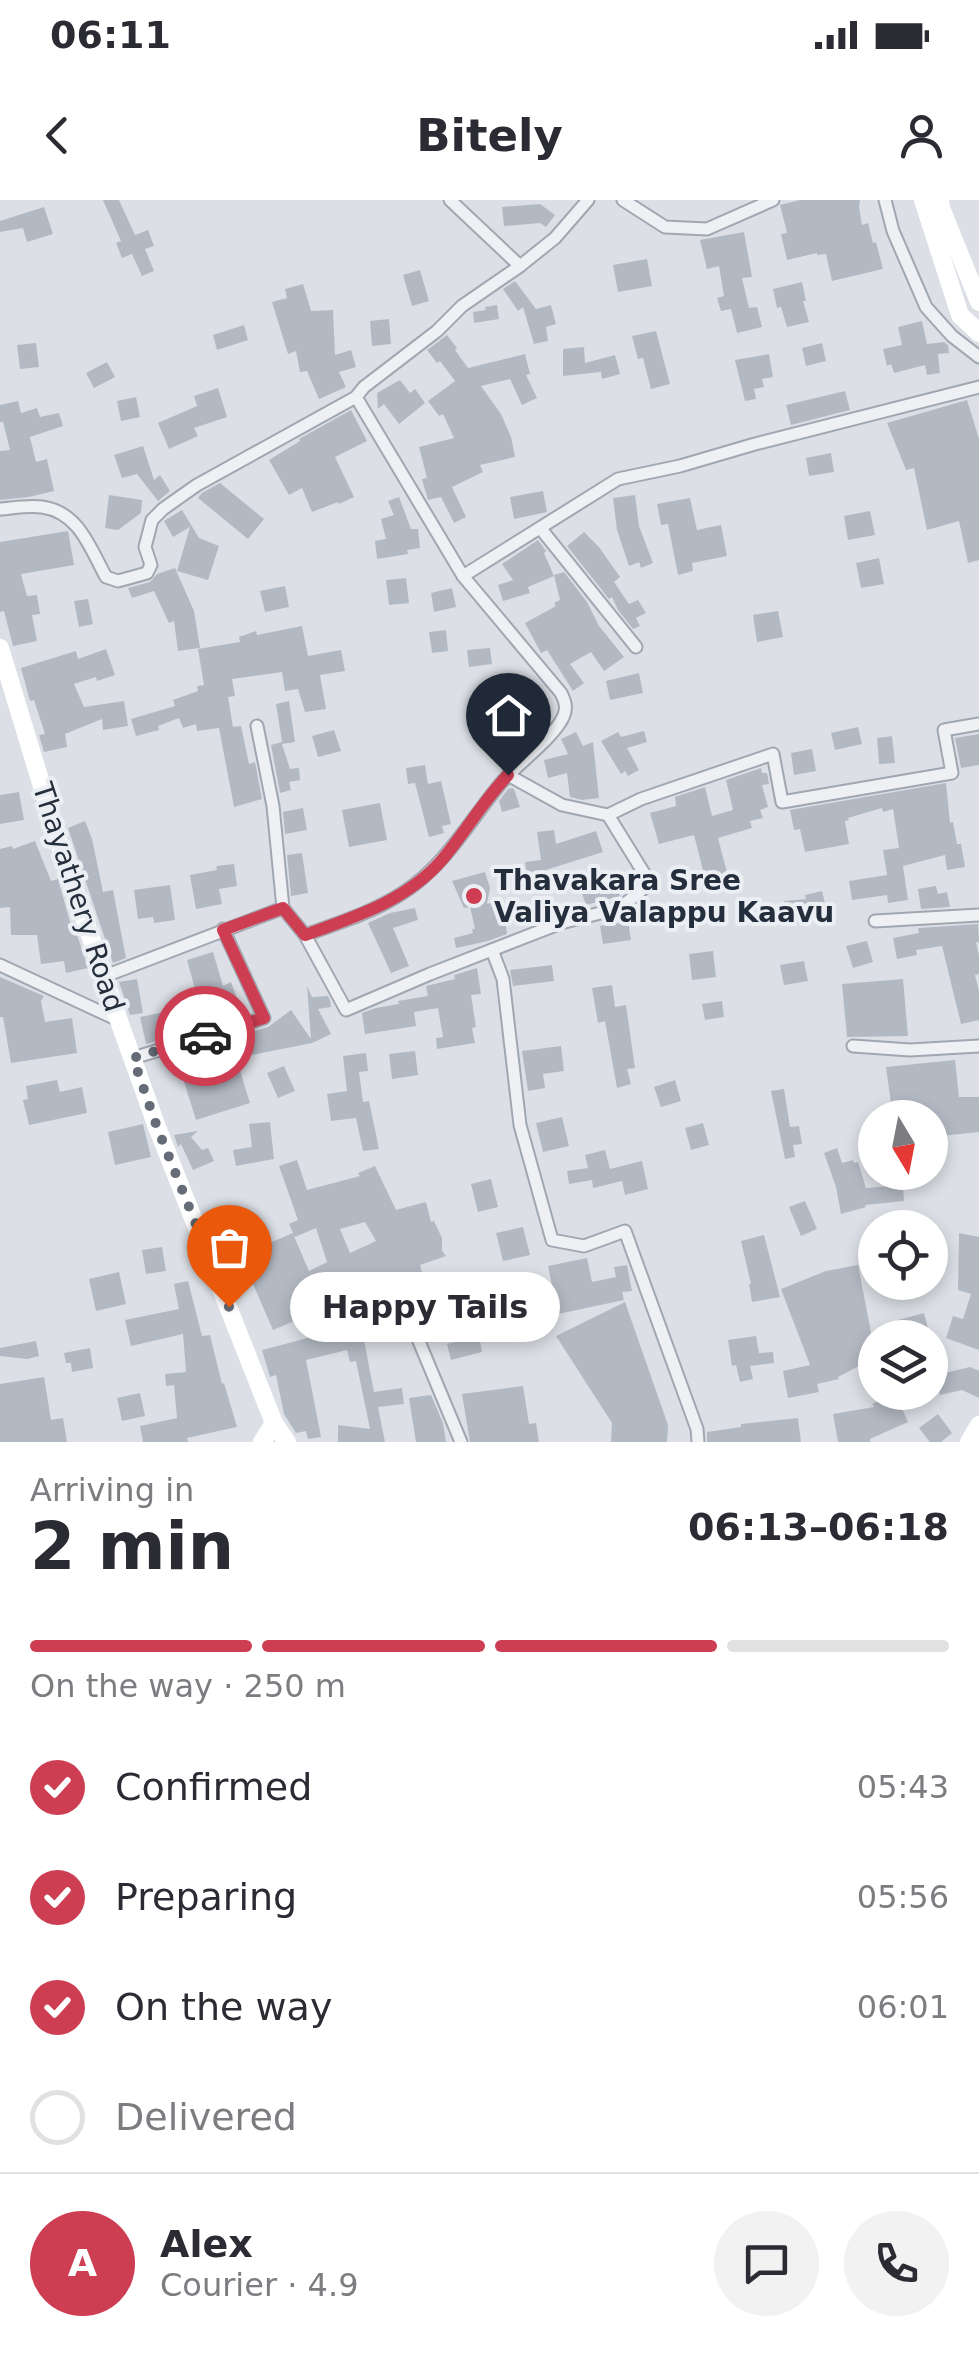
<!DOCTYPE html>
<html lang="en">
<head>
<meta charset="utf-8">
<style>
  :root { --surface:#fff; --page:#f2f2f3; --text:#2b2b33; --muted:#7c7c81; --line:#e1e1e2; --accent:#ce3e53 }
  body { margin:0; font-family:"DejaVu Sans",sans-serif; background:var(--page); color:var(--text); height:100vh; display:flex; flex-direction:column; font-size:38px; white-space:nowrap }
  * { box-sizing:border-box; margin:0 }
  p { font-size:32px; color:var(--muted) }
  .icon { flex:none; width:55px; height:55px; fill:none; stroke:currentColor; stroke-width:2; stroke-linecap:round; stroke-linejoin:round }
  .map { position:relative; height:1242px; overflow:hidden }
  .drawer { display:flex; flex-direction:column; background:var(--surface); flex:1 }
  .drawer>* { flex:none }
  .needle { width:65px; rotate:170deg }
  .fabs { position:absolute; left:858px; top:900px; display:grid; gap:20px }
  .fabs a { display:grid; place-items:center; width:90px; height:90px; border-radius:50%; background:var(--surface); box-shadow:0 5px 15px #0003; font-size:50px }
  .pin { position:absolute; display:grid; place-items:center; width:85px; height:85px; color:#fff; margin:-102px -42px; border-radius:50% 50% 50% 0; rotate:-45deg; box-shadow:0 0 10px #0007 }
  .pin .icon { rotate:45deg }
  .courier { position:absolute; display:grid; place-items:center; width:100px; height:100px; margin:-50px; border:8px solid #ce3e53; border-radius:50%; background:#fff; color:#222; box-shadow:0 2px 12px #0007 }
  .bubble { position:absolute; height:70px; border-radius:35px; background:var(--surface); box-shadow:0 5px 15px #0003; font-size:32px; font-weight:700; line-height:70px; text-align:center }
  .headline em { font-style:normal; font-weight:700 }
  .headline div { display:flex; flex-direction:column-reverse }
  .headline { display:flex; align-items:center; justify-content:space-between; height:170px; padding:0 30px }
  h1 { font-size:65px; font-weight:700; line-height:75px }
  .bar { display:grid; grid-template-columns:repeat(4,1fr); gap:15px 10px; align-content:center; height:120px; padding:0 30px }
  .bar i { height:12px; border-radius:8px; background:var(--line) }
  .bar .active { background:var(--accent) }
  .bar p { grid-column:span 4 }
  .line { display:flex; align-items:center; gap:25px; padding:0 30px; border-top:2px solid var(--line) }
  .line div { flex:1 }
  .round { display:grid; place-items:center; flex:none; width:105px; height:105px; border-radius:52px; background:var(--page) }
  ol { padding:0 30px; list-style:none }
  li { display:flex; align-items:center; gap:30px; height:110px }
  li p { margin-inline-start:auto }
  li .icon { padding:10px; border-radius:50%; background:var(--accent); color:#fff; stroke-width:4 }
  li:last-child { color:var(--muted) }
  li i { width:55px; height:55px; border:5px solid var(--line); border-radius:50% }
  .status { display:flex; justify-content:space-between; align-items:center; height:70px; padding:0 50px; background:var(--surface); direction:ltr }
  .status svg { height:28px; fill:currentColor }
  header { display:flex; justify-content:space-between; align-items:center; height:130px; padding:0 30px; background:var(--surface); font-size:45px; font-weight:700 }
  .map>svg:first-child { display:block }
  .building { fill:#b3b9c3; fill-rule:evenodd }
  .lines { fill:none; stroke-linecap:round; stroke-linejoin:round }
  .street-casing { stroke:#a1a7b0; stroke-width:15 }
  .street { stroke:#eef0f4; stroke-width:11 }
  .secondary { stroke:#fff; stroke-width:18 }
  .done { stroke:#656c78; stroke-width:10; stroke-dasharray:0 18 }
  .route { stroke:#ce3e53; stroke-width:12 }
  .poi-dot { fill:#ce3e53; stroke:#ebeff4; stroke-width:4 }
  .labels { text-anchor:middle; stroke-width:8; stroke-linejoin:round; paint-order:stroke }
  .poi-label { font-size:28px; font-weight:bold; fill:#252e3c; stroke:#ebeff4; text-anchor:start }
  .street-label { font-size:28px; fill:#252e3c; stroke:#ebeff4 }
</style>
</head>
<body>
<div class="status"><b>06:11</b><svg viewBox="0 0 49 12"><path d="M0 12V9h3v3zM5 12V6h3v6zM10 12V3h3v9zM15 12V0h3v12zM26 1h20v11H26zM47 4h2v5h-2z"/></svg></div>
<header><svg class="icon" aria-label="back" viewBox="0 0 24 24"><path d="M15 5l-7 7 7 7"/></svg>Bitely<svg class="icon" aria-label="person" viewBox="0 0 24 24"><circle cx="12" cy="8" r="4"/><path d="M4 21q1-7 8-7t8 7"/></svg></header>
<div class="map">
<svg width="979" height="1242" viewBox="0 0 979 1242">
  <rect width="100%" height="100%" fill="#dce0e6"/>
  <!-- building -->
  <g class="building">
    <path d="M103,0H119L135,35L148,30L154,46L145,49L154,71L142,76L132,54L122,58L116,43L121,41Z"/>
    <path d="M800,0H860L859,7L862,25L868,23L873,43L876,42L883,69L832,81L826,54L817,55V53L787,60L781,34L787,33L780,5Z"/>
    <path d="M540,4L555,15L546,27L540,23L504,26L502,7Z"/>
    <path d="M44,7L53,34L27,42L23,28L0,32V21Z"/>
    <path d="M744,32L752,77L742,78L749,108L757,107L762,127L737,133L731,109L721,111L717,98L724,96L719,66L707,69L700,40Z"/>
    <path d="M647,59L652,86L618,92L613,65Z"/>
    <path d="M420,70L429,101L412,106L403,75Z"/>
    <path d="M515,81L536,109L551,105L556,124L546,127L548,141L534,144L523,107L518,111L503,89Z"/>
    <path d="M802,82L806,101H803L809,122L787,127L781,107L777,108L773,89Z"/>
    <path d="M303,84L311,111L333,110L335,155L351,150L356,167L339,172L346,187L319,199L307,171L300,172L296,151L288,154L272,102L287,98L285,89Z"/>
    <path d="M497,105L499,119L474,123L473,112L486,110L485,107Z"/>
    <path d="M389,119L391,144L372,146L370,121Z"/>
    <path d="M922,121L927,144L944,142L948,145L949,153L938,154L940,173L927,175L925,165L894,173L891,164L887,166L883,149L902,145L898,127Z"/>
    <path d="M244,125L248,140L217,150L213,135Z"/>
    <path d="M656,131L670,184L651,189L643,158L638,159L632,136Z"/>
    <path d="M447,135L457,148L455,150L468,168L525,154L530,174L526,175L537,198L522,205L510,179L481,186L501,214L511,237L515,257L480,265L483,272L452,287L466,317L454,323L441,297L428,300L422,279L427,278L419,247L454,238L443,214L439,216L428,201L455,181L440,161L437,163L427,150Z"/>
    <path d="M36,143L39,167L20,169L17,145Z"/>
    <path d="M822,143L826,161L806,166L802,148Z"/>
    <path d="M584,147L585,163L615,155L620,174L602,179L601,172L563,176V149Z"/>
    <path d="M769,154L773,177L762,179L764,187L754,189L756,199L745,201L735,160Z"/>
    <path d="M107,162L115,177L94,188L86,173Z"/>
    <path d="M400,180L410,193L415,189L425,203L399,224L384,204L378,209L377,193Z"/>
    <path d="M218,188L227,217L194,228L198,236L169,249L158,223L197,206L194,196Z"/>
    <path d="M845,191L850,210L791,225L786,205Z"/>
    <path d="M136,197L140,217L121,221L117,201Z"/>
    <path d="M967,200L979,239V360L968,363L959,321L927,330L914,268L906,270L887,223Z"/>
    <path d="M18,201L21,213L37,208L40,217L59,213L63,226L30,237L36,262L47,259L54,291L29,297L0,300V251L10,250L3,222H0V205Z"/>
    <path d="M351,210L367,241L335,257L354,297L339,304L338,302L312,312L302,288L289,295L269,260L300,241L299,239Z"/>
    <path d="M143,246L154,280L160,275L170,291L158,301L137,274L122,278L114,255Z"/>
    <path d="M831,253L834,272L809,276L806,258Z"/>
    <path d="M220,283L264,319L248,339L198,298L202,293Z"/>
    <path d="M543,291L547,312L514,319L510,297Z"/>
    <path d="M109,295L142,300L141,313L118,330L105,328Z"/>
    <path d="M635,295L639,326L653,363L641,368L639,362L629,366L617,330L613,298Z"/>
    <path d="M399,297L411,329H418L420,348L407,350L408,354L377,359L375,341L386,339L381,319L394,315L388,301Z"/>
    <path d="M690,298L697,330L721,325L727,356L692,363L693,371L678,375L668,324L661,325L657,304Z"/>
    <path d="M182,310L199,338L219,346L208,380L177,371L190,327L173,337L164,321Z"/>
    <path d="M870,311L875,335L848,340L844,316Z"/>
    <path d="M68,331L74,365L21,374L27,396L37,395L40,414L32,415L37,441L13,446L4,411L0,412V342Z"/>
    <path d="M584,332L599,347L620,377L614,382L629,404L638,400L646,413L636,418L640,426L633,429L618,410L612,397L609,399L567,346Z"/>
    <path d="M538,340L546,351L544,353L554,376L528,387L530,393L503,401L498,385L513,380L502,364Z"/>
    <path d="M879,358L884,384L861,388L856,363Z"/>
    <path d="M175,368L194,411L200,448L178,451L174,421L169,423L154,391L132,398L128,388L150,382L157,374Z"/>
    <path d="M564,372L587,402L599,426L624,457L604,471L591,452L570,464L584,483L573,491L547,450L541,453L525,423L556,406L554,403L560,400L554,375Z"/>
    <path d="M406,378L409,403L389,405L386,380Z"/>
    <path d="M285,386L289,407L265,412L260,391Z"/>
    <path d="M452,388L456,407L434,412L431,393Z"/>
    <path d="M88,399L93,424L79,427L74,401Z"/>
    <path d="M778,411L783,437L757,442L753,415Z"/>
    <path d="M302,426L308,456L341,450L345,471L320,475L326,509L305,512L298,489L285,491L282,472L232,479L235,496L228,497L233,527L241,526L249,564L255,562L262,599L234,607L219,528L197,531L196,524L183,528L179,518L158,526L159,530L136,536L131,519L175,506L173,500L198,491L197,486L204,485L198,449L240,442L239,437L256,431L257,435Z"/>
    <path d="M446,430L448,451L432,453L429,432Z"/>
    <path d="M490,448L492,464L469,467L467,450Z"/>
    <path d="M106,449L115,475L97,481L96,477L74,484L84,507L124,501L128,526L103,530L102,519L65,534L67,547L44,552L39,535L45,534L34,500L30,501L21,468L76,451L78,459Z"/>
    <path d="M639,473L643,493L610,500L606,481Z"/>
    <path d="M526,487L532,514L510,518L509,513L498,514L496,495Z"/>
    <path d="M289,501L295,542L282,544L290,569L299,568L300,580L289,582L291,590L280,593L271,545L282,542L276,504Z"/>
    <path d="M858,527L862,544L835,550L831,533Z"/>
    <path d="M334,530L341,551L318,557L312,536Z"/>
    <path d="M644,531L647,542L627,548L639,570L628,576L625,571L621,574L601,541L618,532L621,537Z"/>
    <path d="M576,532L583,546L593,542L599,598L582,600L570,597L567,573L548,578L544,560L568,554L561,539Z"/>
    <path d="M979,534V565L961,568L955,538Z"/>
    <path d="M892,536L895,563L879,564L877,538Z"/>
    <path d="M812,549L816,571L794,575L791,553Z"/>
    <path d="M425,565L428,584L441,581L451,624L442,626L444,633L429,637L415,583L408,584L406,568Z"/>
    <path d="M761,568L762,573H767L769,584L762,585L768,607L760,610L763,618L750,621L752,628L718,638L730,684L708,690L694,635L659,644L650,613L676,606L675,597L705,587L712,616L733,610L726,580Z"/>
    <path d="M946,583L950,623L953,622L957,644H961L965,667L947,670L945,655L903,666L908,700L888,703L887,695L852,700L849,681L887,675L883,650L899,648L893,609L883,612L882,608L848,618L849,620L845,621L849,644L805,652L800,629L794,630L790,610Z"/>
    <path d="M512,588L514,589L520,607L502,612L499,601L508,589Z"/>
    <path d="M19,592L24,620L0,624V595Z"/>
    <path d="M380,603L387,640L349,647L342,610Z"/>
    <path d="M303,608L307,630L285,634L283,612Z"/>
    <path d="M85,621L92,639L103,692L113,690L119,722L126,758L113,763L68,628Z"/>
    <path d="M554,630L556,644L596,631L603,652L527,676L525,662L541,660L537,632Z"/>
    <path d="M35,641L51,681L58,679L74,736L77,735L88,768L66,773L64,761L41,764L37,735H11L10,707L0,708V649L12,646L13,649Z"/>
    <path d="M302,653L308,693L291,696L287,655Z"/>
    <path d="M234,664L237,686L219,689L222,704L196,709L190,675L217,670L216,666Z"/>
    <path d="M615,671L620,696L586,705L577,679Z"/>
    <path d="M485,672L490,688L487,704L502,700L507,734L488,741L456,748L454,738L473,733L472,729H475L470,707L464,708L452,681Z"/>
    <path d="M170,685L175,720L154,723L153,717L138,719L134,690Z"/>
    <path d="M936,686L938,694L947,692L950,707L921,709L918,689Z"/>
    <path d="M822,691L827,712L804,718L805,723L786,725L784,701L806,699L805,695Z"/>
    <path d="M415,708L418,720L393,728L409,766L391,773L368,723L390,713Z"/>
    <path d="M628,721L631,740L603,744L600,726Z"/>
    <path d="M978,724L979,742H976L979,756V774L975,775L979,791V820L961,824L942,746L916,750L917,755L897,759L893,738L919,733L918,728Z"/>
    <path d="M867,741L873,762L853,768L846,746Z"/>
    <path d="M713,751L716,777L692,780L689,754Z"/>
    <path d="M213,752L223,786L231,782L242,812L210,825L195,789L187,760Z"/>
    <path d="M804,761L808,781L784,785L780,765Z"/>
    <path d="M552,765L554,781L513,786L510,770Z"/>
    <path d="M477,768L481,794L471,795L476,827L472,828L475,843L437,849L436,838L443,837L438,808L414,812L416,826L365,834L362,813L376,808L399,804L398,801L428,796L426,786L455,779L454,775Z"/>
    <path d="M0,777L44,796L41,801L45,822L72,818L77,853L11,863L3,817H0Z"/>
    <path d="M137,779L143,813L130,815L119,782Z"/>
    <path d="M903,779L908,836L847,837L842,784Z"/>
    <path d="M612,785L615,807L626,805L635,868L627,869L631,884L617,888L605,821L598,823L592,788Z"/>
    <path d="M307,786L312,797L328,796L330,800L331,807L318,809L331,834L312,843L252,855L247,833L268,827L291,810L311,839Z"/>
    <path d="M722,801L724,817L705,820L702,804Z"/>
    <path d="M164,812L169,837L146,844L140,817Z"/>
    <path d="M561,846L564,871L543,874L545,888L528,891L522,851Z"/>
    <path d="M191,850L200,883L240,871L250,903L196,920L182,875L173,876L171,856Z"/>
    <path d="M415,851L418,875L392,879L389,854Z"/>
    <path d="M366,853L368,871L359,872L363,902L369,901L379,949L363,951L356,918L331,921L327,894L347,891L343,856Z"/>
    <path d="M955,860L959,897H979V932L941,936V931L930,933V918H893L886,867Z"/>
    <path d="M284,866L295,891L278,898L267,873Z"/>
    <path d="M57,880L60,892L82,887L87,913L29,925L23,900L28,899L26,886Z"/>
    <path d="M675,880L681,901L661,907L654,887Z"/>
    <path d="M784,889L790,927L799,926L802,944L793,945L795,957L785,959L771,891Z"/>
    <path d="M562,917L569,946L543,952L536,923Z"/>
    <path d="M270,922L274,959L236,966L233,950L252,947L249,924Z"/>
    <path d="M703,923L709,945L691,950L685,928Z"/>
    <path d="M143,924L151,957L115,965L108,932Z"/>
    <path d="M198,931L191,937L202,950L208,948L214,961L193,970L181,944L178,947L174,935Z"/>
    <path d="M837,948L842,963L853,960L854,963L858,962L866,988L903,985L904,1001L865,1005L866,1007L841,1014L836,987L824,953Z"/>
    <path d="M605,950L610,969L642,961L648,989L625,995L622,981L593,988L592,980L569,984L567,971L588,968L585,955Z"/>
    <path d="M297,960L307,990L360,976L358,973L375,966L396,1010L426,1002L431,1022L434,1021L442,1038V1051L446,1056L420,1065L429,1097L412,1101L409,1095L400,1094L395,1099L358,1109L374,1192L402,1188L404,1204L378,1207L385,1242H338V1225L370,1229L356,1161L350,1162L347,1150L306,1160L321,1237L308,1239L306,1231L296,1233L284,1214L276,1175L270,1177L262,1150L323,1134L311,1114L273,1130L250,1077L232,1084L215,1040L241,1029L250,1051L293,1033L289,1024L298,1020L279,966ZM365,1022L376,1041L350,1053L340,1029ZM316,1028L327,1062L309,1071L293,1034L295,1037Z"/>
    <path d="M491,979L498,1007L478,1012L471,984Z"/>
    <path d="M805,1001L817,1029L801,1036L789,1007Z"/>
    <path d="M523,1027L530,1055L503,1061L496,1033Z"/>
    <path d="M959,1033L979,1037V1150L946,1138L953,1116L963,1119L971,1094L958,1090Z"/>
    <path d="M764,1035L780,1097L752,1102L749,1084H751L741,1041Z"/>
    <path d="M162,1047L166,1071L146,1074L142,1050Z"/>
    <path d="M587,1058L592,1082L616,1077L614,1067L627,1065L632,1091L622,1092L624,1100L558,1114L548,1066Z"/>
    <path d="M858,1065L874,1148L872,1151L859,1166L838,1177L839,1179L817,1184L819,1192L788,1198L783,1171L810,1165L781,1089L826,1071Z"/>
    <path d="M119,1072L126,1104L96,1111L89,1079Z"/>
    <path d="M188,1081L202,1136L210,1135L222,1184L224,1183L237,1227L187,1238L188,1242H143L140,1226L177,1218L174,1185L166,1186L165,1174L186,1172L183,1134L131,1146L125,1120L179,1109L174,1084Z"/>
    <path d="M445,1098L450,1117L432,1121L427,1102Z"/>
    <path d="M625,1102L668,1225L667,1242H611L612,1223L556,1136Z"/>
    <path d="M924,1113L929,1132L924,1130L920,1138H900L898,1120Z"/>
    <path d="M479,1136L482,1152L451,1160L447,1144Z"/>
    <path d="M756,1136L759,1153L773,1152L774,1163L750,1166L753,1179L740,1182L736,1165L732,1166L728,1140Z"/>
    <path d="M36,1141L39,1156L27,1159L0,1156V1148Z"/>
    <path d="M90,1148L93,1168L72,1172L71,1163H66L64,1153Z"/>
    <path d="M970,1167L979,1171V1198L962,1190L940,1195L936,1175Z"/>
    <path d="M44,1177L51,1220L63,1218L67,1242H0V1184Z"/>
    <path d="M523,1186L529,1224L536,1223L539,1242H470L462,1194Z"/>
    <path d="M140,1193L145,1216L122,1221L117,1198Z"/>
    <path d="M895,1193L908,1222L870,1239V1242H838L833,1214L874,1207L872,1204Z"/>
    <path d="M431,1195L443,1223L446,1242H416L409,1198Z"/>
    <path d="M938,1214L952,1233L941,1242H930L919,1228Z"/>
    <path d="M798,1218L801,1242H707V1232L741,1227V1224Z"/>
  </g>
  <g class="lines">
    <defs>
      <g id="street">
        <path d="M450,0L520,66"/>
        <path d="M623,0L665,27L707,29L773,0"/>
        <path d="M885,0L893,31L926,107L952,136L979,157"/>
        <path d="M356,197L463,376"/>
        <path d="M0,309C13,308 29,305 42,307C79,312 90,348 106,377L118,381L147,373L151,365L145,347L152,320L163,309L197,285L356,197L364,187L437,131L462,106L520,66L555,38L588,0"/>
        <path d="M541,329L636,447"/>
        <path d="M257,526L273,606L283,708"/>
        <path d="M508,575L562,605L608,615L641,599L773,554L782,602L952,573L944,530L979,524"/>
        <path d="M875,721L979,715"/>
        <path d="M305,735L346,810L430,774L561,723L620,708L650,683L608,615"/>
        <path d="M492,750L503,779L520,925L552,1040L584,1046L625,1031L697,1229L698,1242"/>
        <path d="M0,765L118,820"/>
        <path d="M105,776L283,708L305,735C339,723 374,712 404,692C446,665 470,620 501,583C517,564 556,536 564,515C567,507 565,501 561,493L463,376L618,279L680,266L755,244L979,187"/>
        <path d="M853,846L910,850L979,846"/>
        <path d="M133,858L264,818L223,729"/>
        <path d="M403,1103L461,1242"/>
      </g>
    </defs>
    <!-- street casing -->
    <use href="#street" class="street-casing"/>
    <!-- street -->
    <use href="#street" class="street"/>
    <!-- secondary -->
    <g class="secondary">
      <path d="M923,0L960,115L979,133"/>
      <path d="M940,0L941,8L979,102"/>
      <path d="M0,448L60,646L119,821L157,927L274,1223L287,1242"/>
      <path d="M262,1242L274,1223"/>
      <path d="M969,1242L979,1225"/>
    </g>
  </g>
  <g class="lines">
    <!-- done -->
    <path class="done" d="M205,836L133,858L157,927L229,1107"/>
    <!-- route -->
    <path class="route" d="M205,836L264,818L223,730L283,708L305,735C354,717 406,701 441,661C464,634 483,601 508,575"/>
  </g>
  <!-- markers -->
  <circle class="poi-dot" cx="474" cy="696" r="10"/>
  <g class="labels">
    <!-- poi labels -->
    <g class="poi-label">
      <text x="494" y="690">Thavakara Sree<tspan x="494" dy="32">Valiya Valappu Kaavu</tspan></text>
    </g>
    <!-- street labels -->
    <g class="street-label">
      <text transform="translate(79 697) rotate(72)" y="10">Thayathery Road</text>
    </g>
  </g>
</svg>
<div class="fabs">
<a><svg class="needle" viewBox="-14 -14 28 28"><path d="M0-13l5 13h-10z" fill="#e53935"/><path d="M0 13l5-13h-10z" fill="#7c7c81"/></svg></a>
<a><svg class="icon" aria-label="locate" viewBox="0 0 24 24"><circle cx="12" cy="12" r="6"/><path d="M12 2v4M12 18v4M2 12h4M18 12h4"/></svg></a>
<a><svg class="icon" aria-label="layers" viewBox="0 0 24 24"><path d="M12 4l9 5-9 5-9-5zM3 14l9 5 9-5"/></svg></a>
</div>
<div class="pin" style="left:229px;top:1107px;background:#ea580c"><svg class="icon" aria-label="bag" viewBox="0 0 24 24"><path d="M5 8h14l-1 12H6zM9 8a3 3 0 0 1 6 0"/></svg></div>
<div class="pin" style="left:508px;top:575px;background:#1f2937"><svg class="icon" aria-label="home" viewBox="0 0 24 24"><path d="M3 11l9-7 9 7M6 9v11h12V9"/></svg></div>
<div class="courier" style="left:205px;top:836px"><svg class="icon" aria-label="car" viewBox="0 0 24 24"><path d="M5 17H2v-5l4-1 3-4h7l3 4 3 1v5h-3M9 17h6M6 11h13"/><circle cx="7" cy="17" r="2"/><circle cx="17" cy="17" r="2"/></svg></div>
<div class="bubble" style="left:290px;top:1072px;width:270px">Happy Tails</div>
</div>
<section class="drawer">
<div class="headline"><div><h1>2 min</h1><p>Arriving in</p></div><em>06:13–06:18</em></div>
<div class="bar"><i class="active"></i><i class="active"></i><i class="active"></i><i></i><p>On the way · 250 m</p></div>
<ol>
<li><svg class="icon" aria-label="check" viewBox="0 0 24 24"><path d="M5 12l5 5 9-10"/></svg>Confirmed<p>05:43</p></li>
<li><svg class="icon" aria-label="check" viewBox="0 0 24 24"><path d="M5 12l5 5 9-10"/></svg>Preparing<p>05:56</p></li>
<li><svg class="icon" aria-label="check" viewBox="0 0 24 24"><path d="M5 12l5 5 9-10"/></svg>On the way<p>06:01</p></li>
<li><i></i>Delivered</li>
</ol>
<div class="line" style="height:180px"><b class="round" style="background:var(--accent);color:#fff">A</b><div><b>Alex</b><p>Courier · 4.9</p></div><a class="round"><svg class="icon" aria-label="chat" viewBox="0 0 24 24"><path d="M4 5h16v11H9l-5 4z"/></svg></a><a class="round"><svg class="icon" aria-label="phone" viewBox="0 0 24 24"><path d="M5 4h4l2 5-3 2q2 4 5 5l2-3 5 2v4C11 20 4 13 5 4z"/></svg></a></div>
</section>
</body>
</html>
